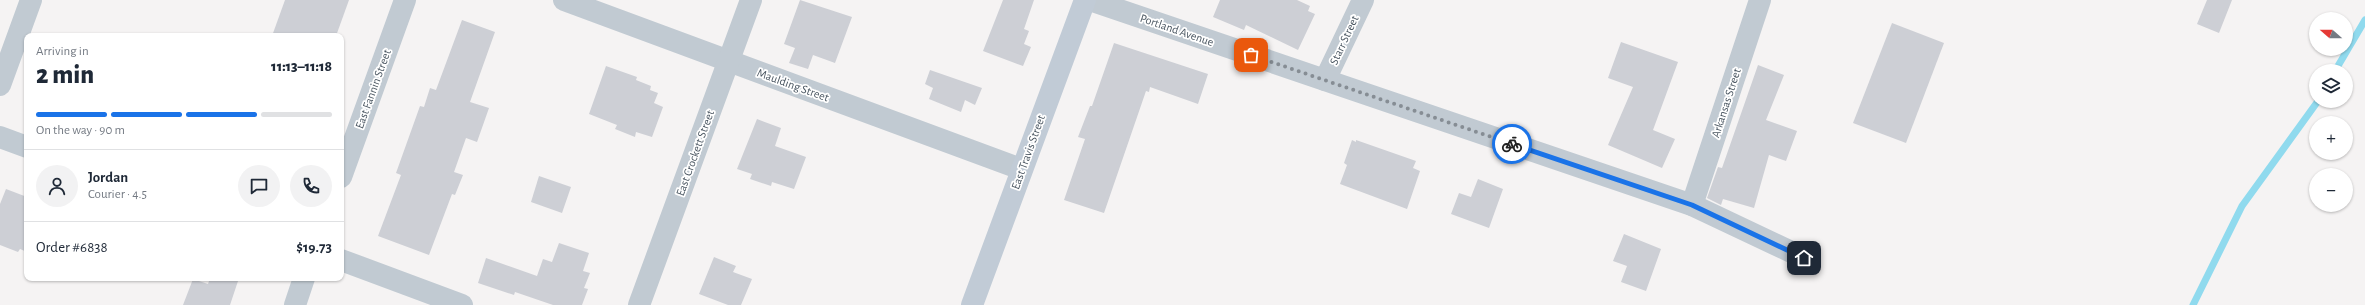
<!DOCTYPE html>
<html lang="en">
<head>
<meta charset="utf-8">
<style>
  :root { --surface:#fff; --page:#f2f2f3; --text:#1f2937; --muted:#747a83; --line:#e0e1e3; --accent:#1a73e8 }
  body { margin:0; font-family:"Alegreya Sans",sans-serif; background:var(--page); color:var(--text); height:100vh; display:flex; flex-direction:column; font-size:15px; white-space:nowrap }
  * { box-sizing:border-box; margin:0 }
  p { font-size:13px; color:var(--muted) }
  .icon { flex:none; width:22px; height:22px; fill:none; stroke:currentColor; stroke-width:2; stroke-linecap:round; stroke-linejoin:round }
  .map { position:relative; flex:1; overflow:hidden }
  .side { position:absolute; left:24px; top:33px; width:320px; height:248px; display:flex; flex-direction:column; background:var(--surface); border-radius:8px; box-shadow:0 1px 3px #0004 }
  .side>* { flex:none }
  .needle { width:26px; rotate:290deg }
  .controls { position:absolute; left:2309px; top:12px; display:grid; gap:8px }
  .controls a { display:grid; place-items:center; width:44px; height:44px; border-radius:50%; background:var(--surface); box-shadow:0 1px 3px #0004; font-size:20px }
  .pin { position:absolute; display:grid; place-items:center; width:34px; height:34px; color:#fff; margin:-17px; border-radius:8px; box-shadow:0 2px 6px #0006 }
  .courier { position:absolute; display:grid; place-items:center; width:40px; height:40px; margin:-20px; border:3px solid #1a73e8; border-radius:50%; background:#fff; color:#222; box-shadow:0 1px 5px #0007 }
  .head em { font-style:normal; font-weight:800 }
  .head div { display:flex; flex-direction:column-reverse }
  .head { display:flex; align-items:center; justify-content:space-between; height:68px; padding:0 12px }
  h1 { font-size:26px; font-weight:800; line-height:30px }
  .bar { display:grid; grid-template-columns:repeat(4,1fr); gap:6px 4px; align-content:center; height:48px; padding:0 12px }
  .bar i { height:5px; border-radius:3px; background:var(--line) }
  .bar .selected { background:var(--accent) }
  .bar p { grid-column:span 4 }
  .line { display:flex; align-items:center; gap:10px; padding:0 12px; border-top:1px solid var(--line) }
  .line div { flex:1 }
  .round { display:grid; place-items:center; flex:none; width:42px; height:42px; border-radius:21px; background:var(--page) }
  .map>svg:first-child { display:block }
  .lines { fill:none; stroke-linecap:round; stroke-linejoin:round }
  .stream { stroke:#90daee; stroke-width:7 }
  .building { fill:#cdcfd5 }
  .street { stroke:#c1cad2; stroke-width:22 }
  .secondary { stroke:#c1cbd6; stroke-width:22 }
  .done { stroke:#868d94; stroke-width:4; stroke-dasharray:0 7.2 }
  .route { stroke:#1a73e8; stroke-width:5 }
  .labels { text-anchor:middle; stroke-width:3.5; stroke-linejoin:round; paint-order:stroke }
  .street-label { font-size:12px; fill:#4a5661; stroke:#fff }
</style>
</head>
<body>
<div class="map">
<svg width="2365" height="305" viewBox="0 0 2365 305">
  <rect width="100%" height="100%" fill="#f5f3f3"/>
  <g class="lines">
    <!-- stream -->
    <g class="stream">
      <path d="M2335,71L2365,20"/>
      <path d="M2193,305L2242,206L2318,101"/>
    </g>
  </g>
  <!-- building -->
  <g class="building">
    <path d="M285,0H349L336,36H272Z"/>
    <path d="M800,0L852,17L835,63L813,55L808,69L789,63L795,48L784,44Z"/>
    <path d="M1003,0H1034L1024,29L1029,31L1024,44L1031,47L1023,66L983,51Z"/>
    <path d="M1220,0H1297L1310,6L1308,11L1315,14L1298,50L1246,25L1244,30L1213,17Z"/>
    <path d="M2207,0H2232L2219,33L2197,24Z"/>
    <path d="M462,20L495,32L470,102L489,108L477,142L466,138L454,172L463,175L455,195L452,194L429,255L378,236L401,175L396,173L420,106L424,107L430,88L436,90Z"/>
    <path d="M1892,23L1944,43L1906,143L1853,123Z"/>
    <path d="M1621,42L1678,62L1653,130L1675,139L1662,168L1608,145L1633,87L1608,78Z"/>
    <path d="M1114,43L1208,74L1198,104L1150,87L1149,92L1146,91L1104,213L1064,200L1085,139L1078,137L1090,106H1092Z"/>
    <path d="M1758,65L1784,75L1766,120L1797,131L1786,161L1769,155L1754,208L1723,199L1721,205L1707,198L1718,167L1722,168Z"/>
    <path d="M606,66L637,77L636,80L651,86L650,90L658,93L654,103L663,107L652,137L636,132L635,137L615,129L617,125L589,114Z"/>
    <path d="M930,70L982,88L975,105L965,100L961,112L929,99L933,88L925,84Z"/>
    <path d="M757,119L781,128L775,146L806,157L794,189L772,182L771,186L750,179L752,174L737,169Z"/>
    <path d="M1352,140L1356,142V140L1416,161L1413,168L1420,171L1407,209L1340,184L1347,165L1344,163Z"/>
    <path d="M539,176L571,187L562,213L531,202Z"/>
    <path d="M1478,179L1503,189L1489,228L1451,214L1459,193L1471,197Z"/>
    <path d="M6,189L27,197V252L20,249L18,252L0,245V204Z"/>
    <path d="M1624,234L1661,249L1646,291L1621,282L1627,266L1613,261Z"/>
    <path d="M559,243L589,253L583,271L590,273L584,288L588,289L582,305H553L515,292L514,295L478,283L486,258L537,276L543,259L552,262Z"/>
    <path d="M714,257L736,266L733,272L752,279L741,305H728L699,294Z"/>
    <path d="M210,278H239L230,305H183L193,279L208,284Z"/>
  </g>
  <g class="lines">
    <!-- street -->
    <g class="street">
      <path d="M564,0L1021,169"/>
      <path d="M1090,0L1692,205L1804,258"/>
      <path d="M1325,80L1363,0"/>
      <path d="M0,85L31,0"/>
      <path d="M0,137L27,147"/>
      <path d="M341,177L405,0"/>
      <path d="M1692,205L1760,0"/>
      <path d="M341,260L462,305"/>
      <path d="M295,305L304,278"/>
      <path d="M639,305L751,0"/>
    </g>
    <!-- secondary -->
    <path class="secondary" d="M972,305L1085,0"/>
  </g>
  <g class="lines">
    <!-- done -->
    <path class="done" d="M1251,55L1512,144"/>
    <!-- route -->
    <path class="route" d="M1512,144L1692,205L1804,258"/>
  </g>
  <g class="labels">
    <!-- street labels -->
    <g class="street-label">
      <text transform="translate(1177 30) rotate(19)" y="4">Portland Avenue</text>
      <text transform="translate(1344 40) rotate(-65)" y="4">Starr Street</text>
      <text transform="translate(793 85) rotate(20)" y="4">Maulding Street</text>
      <text transform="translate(373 89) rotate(-70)" y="4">East Fannin Street</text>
      <text transform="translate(1726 103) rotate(-72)" y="4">Arkansas Street</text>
      <text transform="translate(1028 152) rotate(-70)" y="4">East Travis Street</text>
      <text transform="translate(695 153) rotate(-70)" y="4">East Crockett Street</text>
    </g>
  </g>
</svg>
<div class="controls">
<a><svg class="needle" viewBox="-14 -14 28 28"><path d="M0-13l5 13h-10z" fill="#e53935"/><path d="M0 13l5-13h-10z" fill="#747a83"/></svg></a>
<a><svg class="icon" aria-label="layers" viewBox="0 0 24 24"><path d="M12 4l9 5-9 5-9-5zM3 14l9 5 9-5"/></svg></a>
<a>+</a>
<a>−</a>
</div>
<div class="pin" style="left:1251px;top:55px;background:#ea580c"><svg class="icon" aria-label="bag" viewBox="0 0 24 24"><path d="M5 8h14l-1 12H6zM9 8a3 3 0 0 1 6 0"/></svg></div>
<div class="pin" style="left:1804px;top:258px;background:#1f2937"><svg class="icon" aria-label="home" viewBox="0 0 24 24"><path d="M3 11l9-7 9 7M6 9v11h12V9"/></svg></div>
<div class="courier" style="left:1512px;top:144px"><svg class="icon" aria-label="bike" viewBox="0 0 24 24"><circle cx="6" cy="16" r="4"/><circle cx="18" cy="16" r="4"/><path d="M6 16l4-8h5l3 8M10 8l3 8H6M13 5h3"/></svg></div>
<section class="side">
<div class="head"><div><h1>2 min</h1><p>Arriving in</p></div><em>11:13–11:18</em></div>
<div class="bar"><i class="selected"></i><i class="selected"></i><i class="selected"></i><i></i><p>On the way · 90 m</p></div>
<div class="line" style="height:72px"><a class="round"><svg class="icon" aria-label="person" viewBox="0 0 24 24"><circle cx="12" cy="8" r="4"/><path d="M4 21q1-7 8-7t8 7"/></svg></a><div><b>Jordan</b><p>Courier · 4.5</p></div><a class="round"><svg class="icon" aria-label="chat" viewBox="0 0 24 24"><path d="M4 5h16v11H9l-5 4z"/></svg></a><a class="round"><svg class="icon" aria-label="phone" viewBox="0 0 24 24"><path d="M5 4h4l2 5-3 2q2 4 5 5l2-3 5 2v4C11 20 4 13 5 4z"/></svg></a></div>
<div class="line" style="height:52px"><div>Order #6838</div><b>$19.73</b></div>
</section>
</div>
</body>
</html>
